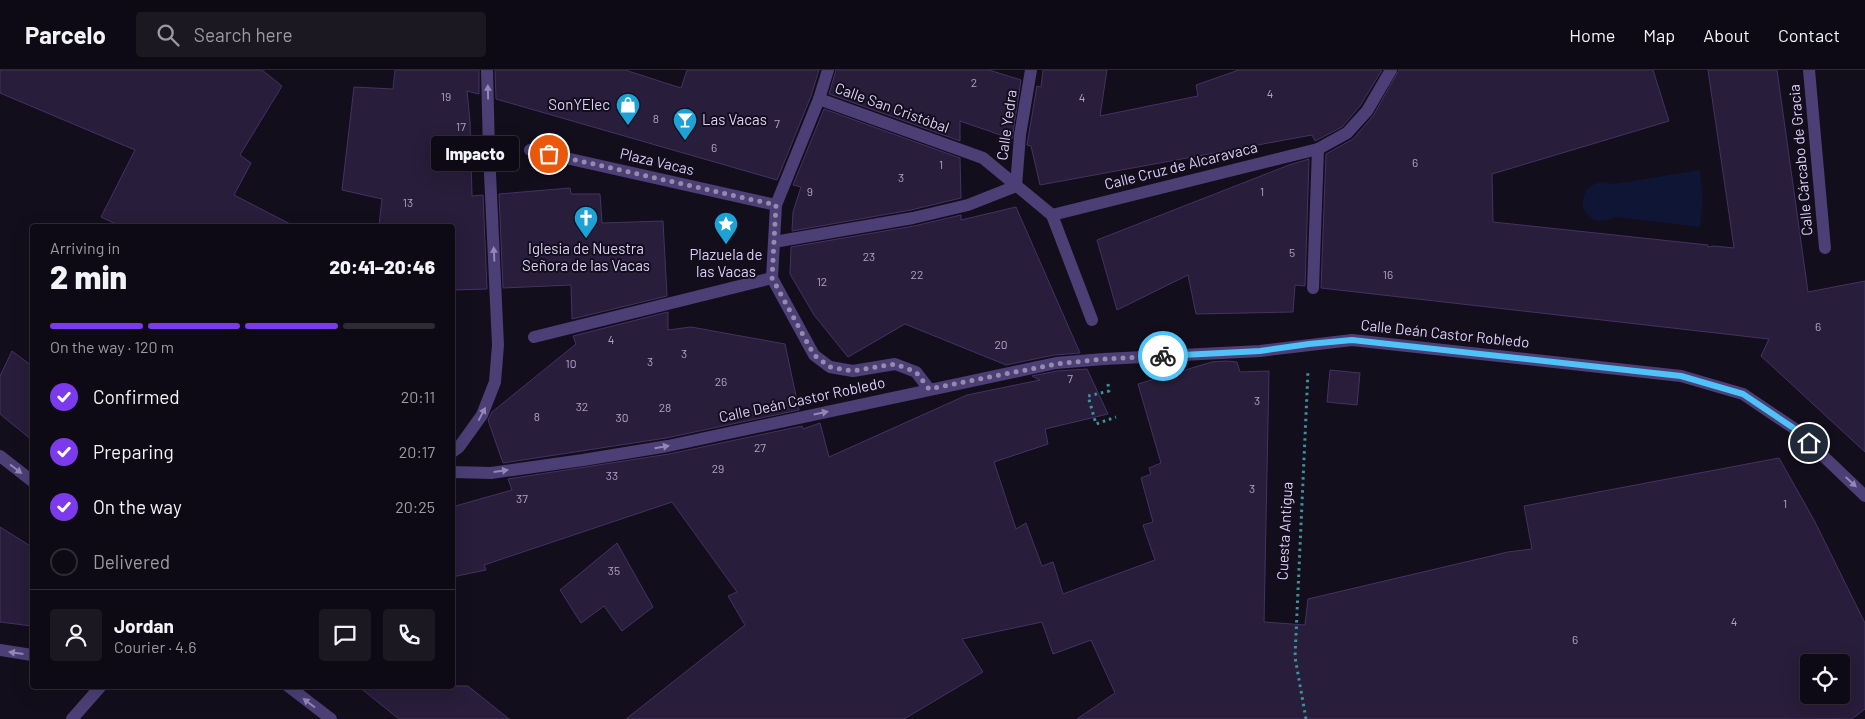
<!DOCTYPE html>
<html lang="en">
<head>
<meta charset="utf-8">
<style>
  :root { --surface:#0e0a15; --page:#1c1822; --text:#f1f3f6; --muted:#9b9aa0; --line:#2e2b34; --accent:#7c3aed }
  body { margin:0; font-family:Barlow,sans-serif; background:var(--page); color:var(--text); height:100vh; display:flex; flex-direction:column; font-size:19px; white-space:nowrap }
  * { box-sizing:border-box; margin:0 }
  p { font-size:16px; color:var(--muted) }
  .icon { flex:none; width:28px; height:28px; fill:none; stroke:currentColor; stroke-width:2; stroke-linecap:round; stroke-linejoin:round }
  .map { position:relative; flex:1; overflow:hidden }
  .sheet { position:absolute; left:30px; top:154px; width:425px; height:465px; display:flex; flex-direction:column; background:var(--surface); border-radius:5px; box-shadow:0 5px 20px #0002,0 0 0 1px var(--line) }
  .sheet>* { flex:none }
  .buttons { position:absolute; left:1800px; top:584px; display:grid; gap:10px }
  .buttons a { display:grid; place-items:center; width:50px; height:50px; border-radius:5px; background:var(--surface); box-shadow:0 5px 20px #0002,0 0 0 1px var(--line); font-size:25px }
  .pin { position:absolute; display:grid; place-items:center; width:42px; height:42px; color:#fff; margin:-21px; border:2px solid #fff; border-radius:50%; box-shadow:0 1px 5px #0007 }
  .courier { position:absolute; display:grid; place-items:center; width:50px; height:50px; margin:-25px; border:4px solid #4fc3f7; border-radius:50%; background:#fff; color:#222; box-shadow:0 1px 6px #0007 }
  .bubble { position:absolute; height:35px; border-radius:5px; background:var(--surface); box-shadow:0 5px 20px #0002,0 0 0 1px var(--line); font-size:16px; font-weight:800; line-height:35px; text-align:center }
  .head em { font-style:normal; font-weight:800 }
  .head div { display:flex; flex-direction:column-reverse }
  .head { display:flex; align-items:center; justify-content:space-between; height:85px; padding:0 20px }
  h1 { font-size:32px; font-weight:800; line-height:38px }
  .bar { display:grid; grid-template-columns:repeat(4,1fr); gap:8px 5px; align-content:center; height:60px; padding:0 20px }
  .bar i { height:6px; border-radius:4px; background:var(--line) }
  .bar .current { background:var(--accent) }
  .bar p { grid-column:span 4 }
  .line { display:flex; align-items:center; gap:12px; padding:0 20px; border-top:1px solid var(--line) }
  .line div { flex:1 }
  .round { display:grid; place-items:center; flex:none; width:52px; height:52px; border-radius:5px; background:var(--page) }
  ol { padding:0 20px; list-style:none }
  li { display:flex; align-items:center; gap:15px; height:55px }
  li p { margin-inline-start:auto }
  li .icon { padding:5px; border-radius:50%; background:var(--accent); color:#fff; stroke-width:4 }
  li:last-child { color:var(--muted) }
  li i { width:28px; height:28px; border:2px solid var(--line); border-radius:50% }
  header { display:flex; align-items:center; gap:30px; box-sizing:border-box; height:70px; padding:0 25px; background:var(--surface); border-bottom:1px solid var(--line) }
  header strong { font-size:24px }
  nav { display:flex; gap:28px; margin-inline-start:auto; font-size:18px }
  .search { width:350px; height:45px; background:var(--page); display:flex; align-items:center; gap:12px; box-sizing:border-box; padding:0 18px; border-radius:5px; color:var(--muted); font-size:19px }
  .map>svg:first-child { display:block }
  .water { fill:#0e1535 }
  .building { fill:#281d3a; stroke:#453263; fill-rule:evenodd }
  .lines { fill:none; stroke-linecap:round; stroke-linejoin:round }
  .path { stroke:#3c93a0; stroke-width:3; stroke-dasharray:2.5 4; stroke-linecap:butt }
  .minor { stroke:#4b3f75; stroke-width:12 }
  .oneway { fill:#9487b7 }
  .done { stroke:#968bac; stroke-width:5; stroke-dasharray:0 9 }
  .route { stroke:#4fc3f7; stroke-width:6 }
  .labels { text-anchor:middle; stroke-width:4; stroke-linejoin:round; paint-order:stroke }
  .number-label { font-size:12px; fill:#afa2c9 }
  .poi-label { font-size:15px; fill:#dccff9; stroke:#130e1c }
  .street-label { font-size:15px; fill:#dccff9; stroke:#130e1c }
</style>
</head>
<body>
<header>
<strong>Parcelo</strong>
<div class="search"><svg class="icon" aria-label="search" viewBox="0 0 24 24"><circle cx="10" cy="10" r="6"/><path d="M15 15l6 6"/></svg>Search here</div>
<nav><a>Home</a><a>Map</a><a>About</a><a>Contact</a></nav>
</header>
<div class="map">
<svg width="1865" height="649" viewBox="0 0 1865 649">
  <rect width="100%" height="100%" fill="#130e1c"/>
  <!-- water -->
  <path class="water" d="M1700,100L1703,130L1700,157L1615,147C1602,154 1590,152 1583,137C1581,119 1595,108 1613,114Z"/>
  <!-- building -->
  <g class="building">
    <path d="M0,0H262L282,16L240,85L251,93L234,125L294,156H120L101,147L135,80L0,23Z"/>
    <path d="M395,0H479V24L467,21L470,52L472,126L483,125L487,219L452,220V156H379L382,129L342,120L354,17L393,19Z"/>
    <path d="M495,0H625L681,18L687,0H819L811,26L777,110L496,29Z"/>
    <path d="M836,0H989L1021,10L1012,69L960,51V71L829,24Z"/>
    <path d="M1043,0H1107L1100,46L1198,26L1196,15L1239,0H1382L1360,36L1342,57L1315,71L1312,65L1040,115L1031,76L1027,75L1037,16L1041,17Z"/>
    <path d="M1399,0H1653L1669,51L1492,104L1493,152L1708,175V177L1714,176L1734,178L1708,0H1777L1808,222L1865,211V382L1761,286L1769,269L1321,218L1326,84L1353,69L1373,46Z"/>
    <path d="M824,39L960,88L961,128L911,140L792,161L793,142L801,117L793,115Z"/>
    <path d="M1309,89L1305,216L1295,215L1293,242L1196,244L1188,205L1117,240L1097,170L1289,95Z"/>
    <path d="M570,118L571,124H600L602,153L663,151L667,226L572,249L571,215L503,218L499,124Z"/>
    <path d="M1016,137L1080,283L1054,285L1006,295L905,254L848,287L814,245L790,204L791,177L914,156L961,145V150Z"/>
    <path d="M668,242V260L691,257L785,274L799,340L666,368L503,393L488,350L492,342L576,274L573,266Z"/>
    <path d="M12,281L32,296V370L0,344V306Z"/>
    <path d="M1226,291L1237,292L1240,302L1269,301L1264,552L1305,555L1308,529L1508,482L1532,479L1524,436L1779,388L1814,450L1865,553V639L1852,649H1077L1115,623L1091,570L1053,584L1042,552L962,569L983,602L904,649H626L745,555L728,526L737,522L672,432L484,495L486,500L452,507V437L512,420L508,409L669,384L802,356L803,359L820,353L829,387L967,325L1040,310L1032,306L1057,301L1087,299L1108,344L1045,359L1048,374L994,392L1016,459L1026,453L1042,496L1053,492L1063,524L1155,490L1143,455L1153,452L1141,408L1151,404L1149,398L1161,393L1138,314L1212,292ZM1809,592H1841V625H1809Z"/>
    <path d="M1330,300L1360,303L1357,335L1327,332Z"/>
    <path d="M0,457L32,477V556L0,552Z"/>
    <path d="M617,473L653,537L622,561L604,536L581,553L560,520Z"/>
    <path d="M358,616H468L509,649H399Z"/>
  </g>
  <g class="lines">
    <!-- path -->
    <g class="path">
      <path d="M1108,314L1109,321L1088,326L1096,354L1116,347"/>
      <path d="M1306,649L1295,587L1308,301"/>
    </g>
    <!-- minor -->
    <g class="minor">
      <path d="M828,0L819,29L983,88L1052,145L1092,250"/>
      <path d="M1809,0L1825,178"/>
      <path d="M819,29L776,135L772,208L814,285L830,297L853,301L895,294L916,302L929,319"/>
      <path d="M530,80L776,135"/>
      <path d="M1052,145L1318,79L1347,63L1367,41L1391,0"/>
      <path d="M774,172L913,148L968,135L1016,116L1020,65L1031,0"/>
      <path d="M1313,218L1318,79"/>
      <path d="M534,267L772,208"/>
      <path d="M452,382L459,377L482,345L495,312L498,275L489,82L487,0"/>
      <path d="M0,386L32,411"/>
      <path d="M452,402L491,403L583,390L668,376L1056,293L1104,289L1260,281L1352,270L1681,306L1743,324L1795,359L1865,426"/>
      <path d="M0,580L32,585"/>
      <path d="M288,616L331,649"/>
      <path d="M72,649L101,616"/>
    </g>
  </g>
  <!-- one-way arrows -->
  <defs><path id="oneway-solid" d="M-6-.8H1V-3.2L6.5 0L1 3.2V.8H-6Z" transform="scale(1.25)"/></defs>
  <g class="oneway">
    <use href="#oneway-solid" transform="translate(488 22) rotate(-91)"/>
    <use href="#oneway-solid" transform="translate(494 184) rotate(-93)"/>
    <use href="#oneway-solid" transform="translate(821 343) rotate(-12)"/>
    <use href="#oneway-solid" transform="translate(482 344) rotate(-62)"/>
    <use href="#oneway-solid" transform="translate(662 377) rotate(-10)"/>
    <use href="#oneway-solid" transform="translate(16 399) rotate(37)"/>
    <use href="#oneway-solid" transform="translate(501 401) rotate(-8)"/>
    <use href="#oneway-solid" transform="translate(1851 412) rotate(43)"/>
    <use href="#oneway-solid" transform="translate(16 583) rotate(-172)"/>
    <use href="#oneway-solid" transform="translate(309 633) rotate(-143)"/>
  </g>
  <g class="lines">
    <!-- done -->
    <path class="done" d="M549,84L776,135L772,208L814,285L830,297L853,301L895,294L916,302L929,319L1056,294L1104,289L1163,286"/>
    <!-- route -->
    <path class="route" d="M1163,286L1260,281L1309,274L1352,270L1681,306L1743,324L1795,359L1809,373"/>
  </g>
  <!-- icons -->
  <defs>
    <symbol id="shop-pin" viewBox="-11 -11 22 30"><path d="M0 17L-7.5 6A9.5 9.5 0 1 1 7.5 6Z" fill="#1da2d7" stroke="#130e1c"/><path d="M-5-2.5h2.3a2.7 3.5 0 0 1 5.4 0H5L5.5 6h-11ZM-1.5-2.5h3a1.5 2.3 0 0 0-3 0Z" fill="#fff"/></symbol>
    <symbol id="bar-pin" viewBox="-11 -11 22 30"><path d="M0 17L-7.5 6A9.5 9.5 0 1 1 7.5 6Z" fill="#1da2d7" stroke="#130e1c"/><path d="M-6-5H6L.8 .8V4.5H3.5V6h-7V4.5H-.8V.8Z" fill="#fff"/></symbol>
    <symbol id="church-pin" viewBox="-11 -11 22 30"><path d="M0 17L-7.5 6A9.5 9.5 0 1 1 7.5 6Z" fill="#1da2d7" stroke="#130e1c"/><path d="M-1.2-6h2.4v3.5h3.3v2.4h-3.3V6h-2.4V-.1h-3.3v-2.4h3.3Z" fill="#fff"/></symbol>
    <symbol id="sight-pin" viewBox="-11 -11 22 30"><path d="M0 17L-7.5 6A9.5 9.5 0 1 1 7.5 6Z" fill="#1da2d7" stroke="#130e1c"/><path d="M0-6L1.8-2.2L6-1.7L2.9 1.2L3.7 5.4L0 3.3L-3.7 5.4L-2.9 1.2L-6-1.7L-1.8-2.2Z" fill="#fff"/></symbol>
  </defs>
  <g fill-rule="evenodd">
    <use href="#shop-pin" x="614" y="21" width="28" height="38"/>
    <use href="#bar-pin" x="671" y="36" width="28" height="38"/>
    <use href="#church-pin" x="572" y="134" width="28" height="38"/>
    <use href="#sight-pin" x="712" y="140" width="28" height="38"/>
  </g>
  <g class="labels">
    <!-- number labels -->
    <g class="number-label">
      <text x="974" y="17">2</text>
      <text x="1270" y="28">4</text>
      <text x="446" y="31">19</text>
      <text x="1082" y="32">4</text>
      <text x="656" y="53">8</text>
      <text x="777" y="58">7</text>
      <text x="461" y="61">17</text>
      <text x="714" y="82">6</text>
      <text x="1415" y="97">6</text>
      <text x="941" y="99">1</text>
      <text x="901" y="112">3</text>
      <text x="810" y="126">9</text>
      <text x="1262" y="126">1</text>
      <text x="408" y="137">13</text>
      <text x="1292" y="187">5</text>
      <text x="869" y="191">23</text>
      <text x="917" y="209">22</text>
      <text x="1388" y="209">16</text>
      <text x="822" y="216">12</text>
      <text x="1818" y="261">6</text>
      <text x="611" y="274">4</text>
      <text x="1001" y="279">20</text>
      <text x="684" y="288">3</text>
      <text x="650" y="296">3</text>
      <text x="571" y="298">10</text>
      <text x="1070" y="313">7</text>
      <text x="721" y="316">26</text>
      <text x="1257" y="335">3</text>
      <text x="582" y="341">32</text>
      <text x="665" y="342">28</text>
      <text x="537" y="351">8</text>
      <text x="622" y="352">30</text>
      <text x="760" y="382">27</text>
      <text x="718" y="403">29</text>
      <text x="612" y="410">33</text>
      <text x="1252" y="423">3</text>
      <text x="522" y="433">37</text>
      <text x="1785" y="438">1</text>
      <text x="614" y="505">35</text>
      <text x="1734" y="556">4</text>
      <text x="1575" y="574">6</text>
    </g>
    <!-- poi labels -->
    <g class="poi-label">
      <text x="610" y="40" text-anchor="end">SonYElec</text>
      <text x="702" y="55" text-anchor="start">Las Vacas</text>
      <text x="586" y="184">Iglesia de Nuestra<tspan x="586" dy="17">Señora de las Vacas</tspan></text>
      <text x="726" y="190">Plazuela de<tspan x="726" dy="17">las Vacas</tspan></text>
    </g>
    <!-- street labels -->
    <g class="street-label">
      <text transform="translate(892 38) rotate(20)" y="5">Calle San Cristóbal</text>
      <text transform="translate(1007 55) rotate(-82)" y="5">Calle Yedra</text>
      <text transform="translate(1801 90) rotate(-95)" y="5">Calle Cárcabo de Gracia</text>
      <text transform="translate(657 92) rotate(13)" y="5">Plaza Vacas</text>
      <text transform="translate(1181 96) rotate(-14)" y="5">Calle Cruz de Alcaravaca</text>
      <text transform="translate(1445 264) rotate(6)" y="5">Calle Deán Castor Robledo</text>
      <text transform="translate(802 330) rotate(-12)" y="5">Calle Deán Castor Robledo</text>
      <text transform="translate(1285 461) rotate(-87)" y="5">Cuesta Antigua</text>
    </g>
  </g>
</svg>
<div class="buttons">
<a><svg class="icon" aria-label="locate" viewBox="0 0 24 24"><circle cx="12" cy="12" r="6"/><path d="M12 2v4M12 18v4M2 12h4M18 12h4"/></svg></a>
</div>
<div class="pin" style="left:549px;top:84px;background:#ea580c"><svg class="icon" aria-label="bag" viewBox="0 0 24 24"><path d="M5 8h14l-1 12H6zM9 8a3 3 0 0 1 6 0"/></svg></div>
<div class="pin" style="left:1809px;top:373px;background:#1f2937"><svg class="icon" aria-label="home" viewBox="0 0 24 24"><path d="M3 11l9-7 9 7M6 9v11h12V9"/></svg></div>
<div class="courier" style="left:1163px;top:286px"><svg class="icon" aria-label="bike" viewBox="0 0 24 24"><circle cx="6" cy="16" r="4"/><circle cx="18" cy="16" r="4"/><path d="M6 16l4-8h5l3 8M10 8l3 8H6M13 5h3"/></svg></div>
<div class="bubble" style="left:431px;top:66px;width:88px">Impacto</div>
<section class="sheet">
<div class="head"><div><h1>2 min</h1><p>Arriving in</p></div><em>20:41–20:46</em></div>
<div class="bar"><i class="current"></i><i class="current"></i><i class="current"></i><i></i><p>On the way · 120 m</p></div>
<ol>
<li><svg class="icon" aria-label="check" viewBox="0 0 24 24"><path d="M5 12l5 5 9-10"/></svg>Confirmed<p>20:11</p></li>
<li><svg class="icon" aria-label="check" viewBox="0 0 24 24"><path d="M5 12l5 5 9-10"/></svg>Preparing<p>20:17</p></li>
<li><svg class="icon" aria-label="check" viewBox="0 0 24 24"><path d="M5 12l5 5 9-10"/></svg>On the way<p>20:25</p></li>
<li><i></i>Delivered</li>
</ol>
<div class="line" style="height:90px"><a class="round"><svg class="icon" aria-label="person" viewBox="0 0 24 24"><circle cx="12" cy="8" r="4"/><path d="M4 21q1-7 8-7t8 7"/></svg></a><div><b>Jordan</b><p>Courier · 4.6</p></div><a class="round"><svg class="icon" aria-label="chat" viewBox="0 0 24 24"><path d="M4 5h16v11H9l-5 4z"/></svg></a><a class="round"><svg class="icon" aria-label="phone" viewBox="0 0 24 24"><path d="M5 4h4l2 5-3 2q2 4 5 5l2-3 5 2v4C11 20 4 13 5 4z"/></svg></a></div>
</section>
</div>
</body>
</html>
